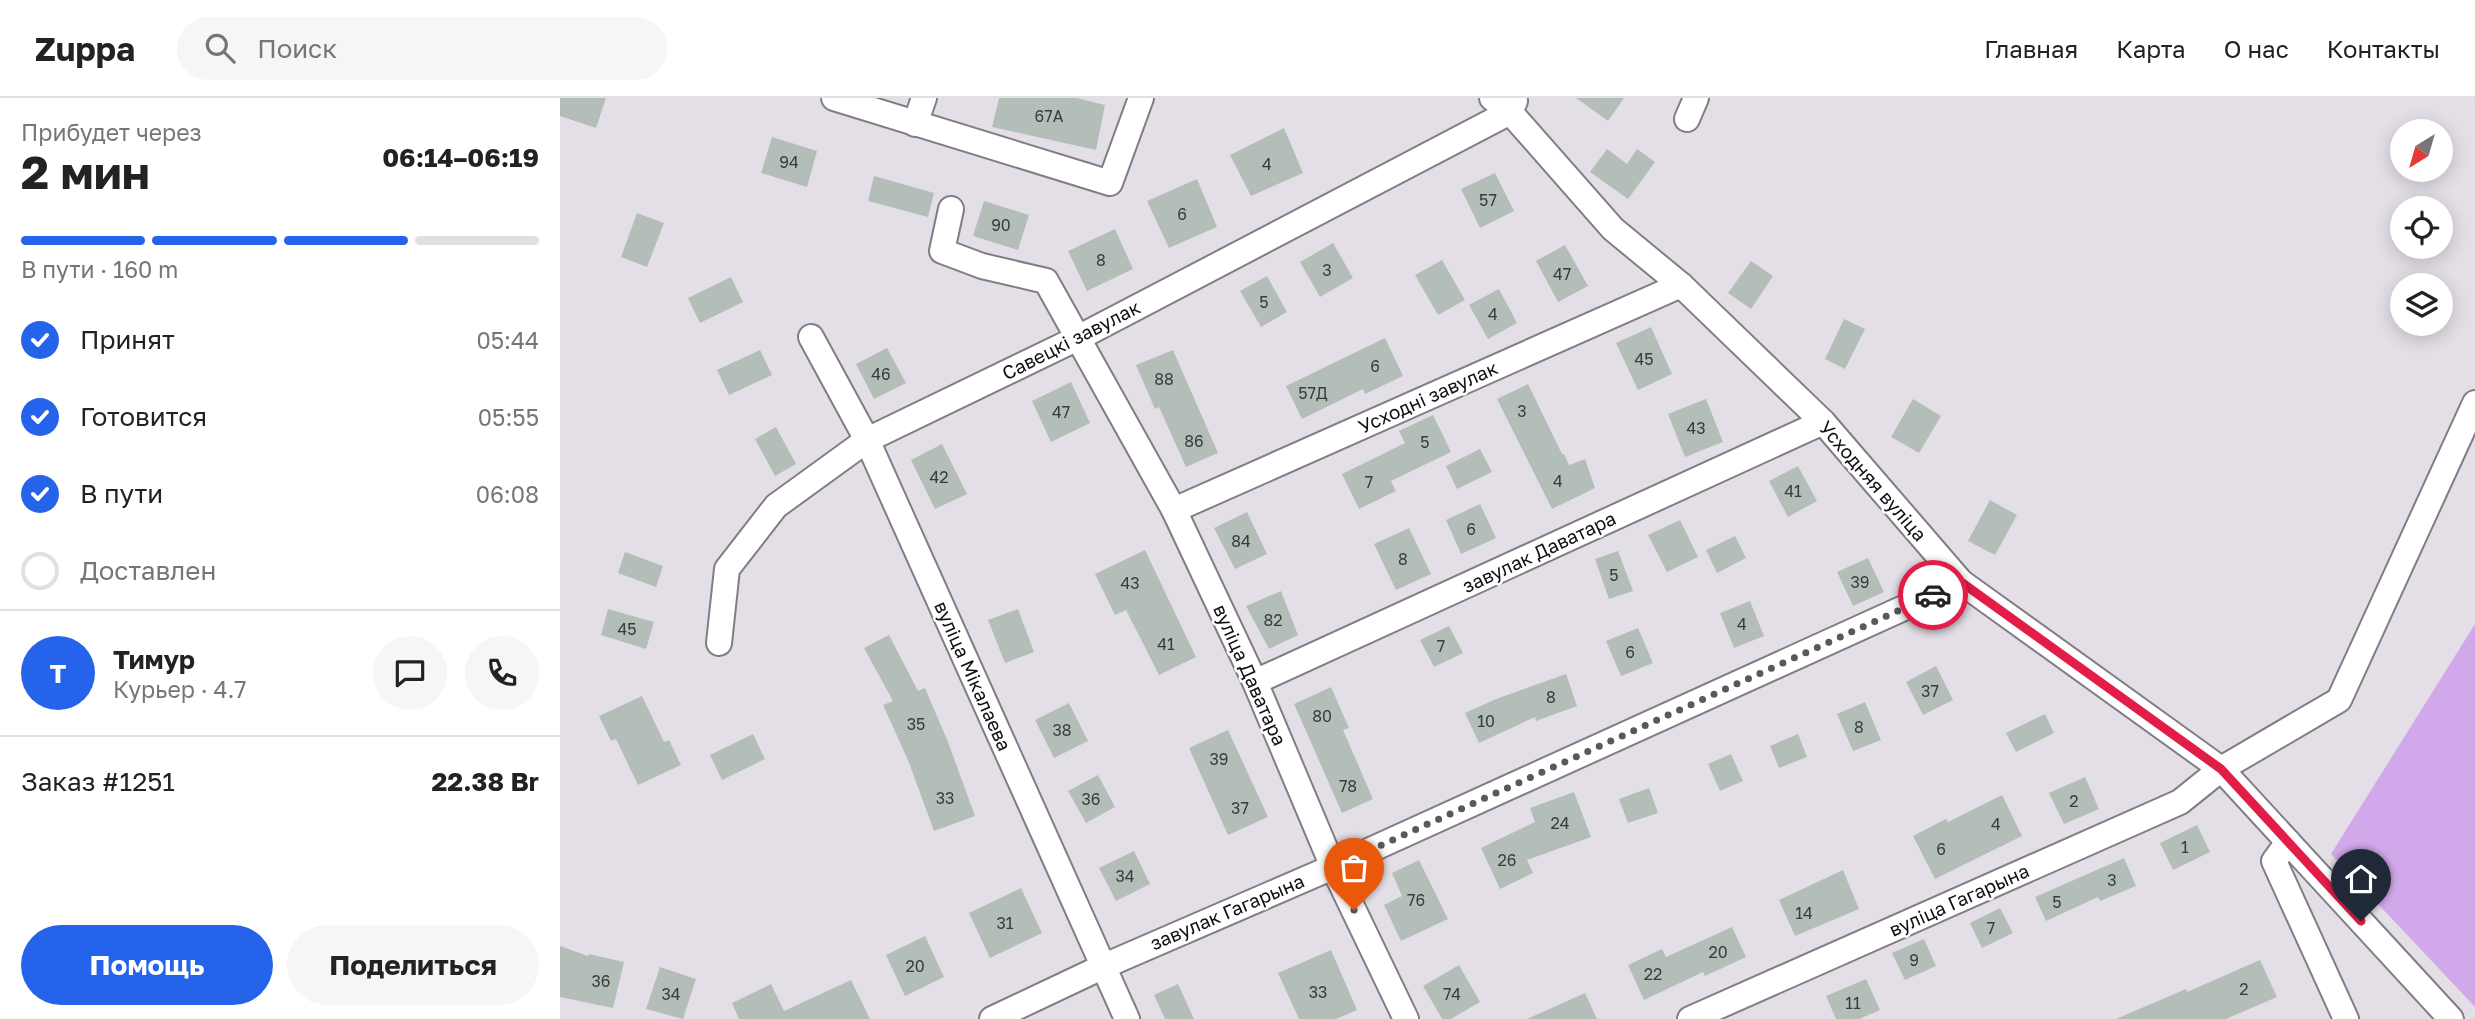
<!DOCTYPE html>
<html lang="ru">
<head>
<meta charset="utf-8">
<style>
  :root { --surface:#fff; --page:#f6f6f6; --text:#222; --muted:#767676; --line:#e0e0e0; --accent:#2563eb }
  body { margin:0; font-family:"Golos Text",sans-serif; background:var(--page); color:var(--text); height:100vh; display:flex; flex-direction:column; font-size:26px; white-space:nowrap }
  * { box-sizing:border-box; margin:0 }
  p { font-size:23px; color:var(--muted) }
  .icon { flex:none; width:38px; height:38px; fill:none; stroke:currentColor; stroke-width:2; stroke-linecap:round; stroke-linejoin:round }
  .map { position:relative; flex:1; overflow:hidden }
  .panel { display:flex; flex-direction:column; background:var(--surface); width:560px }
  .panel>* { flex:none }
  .needle { width:46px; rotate:217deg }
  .controls { position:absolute; left:1830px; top:21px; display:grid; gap:14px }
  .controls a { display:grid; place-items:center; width:63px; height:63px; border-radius:50%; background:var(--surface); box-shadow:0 4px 18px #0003; font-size:35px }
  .pin { position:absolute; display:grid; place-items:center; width:60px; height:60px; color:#fff; margin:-72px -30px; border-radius:50% 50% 50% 0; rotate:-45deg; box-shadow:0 0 7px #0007 }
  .pin .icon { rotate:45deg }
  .courier { position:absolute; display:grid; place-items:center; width:70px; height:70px; margin:-35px; border:5px solid #e11d48; border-radius:50%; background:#fff; color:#222; box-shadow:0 2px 9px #0007 }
  .headline em { font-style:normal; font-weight:700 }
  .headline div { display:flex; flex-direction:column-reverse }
  .headline { display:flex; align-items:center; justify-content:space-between; height:119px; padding:0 21px }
  h1 { font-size:46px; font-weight:700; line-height:52px }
  .bar { display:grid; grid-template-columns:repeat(4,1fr); gap:10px 7px; align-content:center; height:84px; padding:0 21px }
  .bar i { height:9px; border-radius:5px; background:var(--line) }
  .bar .on { background:var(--accent) }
  .bar p { grid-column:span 4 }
  .line { display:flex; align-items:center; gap:18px; padding:0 21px; border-top:2px solid var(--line) }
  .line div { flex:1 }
  .round { display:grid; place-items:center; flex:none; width:74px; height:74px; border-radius:37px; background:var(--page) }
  ol { padding:0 21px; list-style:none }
  li { display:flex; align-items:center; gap:21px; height:77px }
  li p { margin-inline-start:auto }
  li .icon { padding:7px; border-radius:50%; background:var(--accent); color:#fff; stroke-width:4 }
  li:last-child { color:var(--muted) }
  li i { width:38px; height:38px; border:4px solid var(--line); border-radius:50% }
  .action { display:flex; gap:14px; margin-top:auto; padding:14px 21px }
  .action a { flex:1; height:80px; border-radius:42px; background:var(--accent); color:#fff; font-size:28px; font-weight:700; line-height:80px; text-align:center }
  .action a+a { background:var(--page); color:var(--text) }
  header { display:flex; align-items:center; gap:42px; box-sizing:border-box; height:98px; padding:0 35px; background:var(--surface); border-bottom:2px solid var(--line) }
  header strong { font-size:33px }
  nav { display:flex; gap:38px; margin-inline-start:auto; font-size:24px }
  .search { width:490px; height:63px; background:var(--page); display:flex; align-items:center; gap:18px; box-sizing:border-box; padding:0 24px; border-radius:38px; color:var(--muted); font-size:26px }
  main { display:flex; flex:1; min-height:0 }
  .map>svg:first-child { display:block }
  .green { fill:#d1a9eb }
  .building { fill:#b4beb9 }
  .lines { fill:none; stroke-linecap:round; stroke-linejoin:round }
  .minor-casing { stroke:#817d84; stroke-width:28 }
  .minor { stroke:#fff; stroke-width:24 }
  .done { stroke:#5b585d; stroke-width:7; stroke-dasharray:0 12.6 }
  .route { stroke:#e11d48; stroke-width:9 }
  .labels { text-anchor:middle; stroke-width:5; stroke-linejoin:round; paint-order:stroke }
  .number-label { font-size:16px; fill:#3a3b3c }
  .street-label { font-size:19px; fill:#110f12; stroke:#fff }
</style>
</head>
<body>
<header>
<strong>Zuppa</strong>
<div class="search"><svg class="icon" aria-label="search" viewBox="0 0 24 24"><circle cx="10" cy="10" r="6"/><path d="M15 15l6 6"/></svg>Поиск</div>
<nav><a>Главная</a><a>Карта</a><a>О нас</a><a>Контакты</a></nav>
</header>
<main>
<section class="panel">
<div class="headline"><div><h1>2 мин</h1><p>Прибудет через</p></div><em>06:14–06:19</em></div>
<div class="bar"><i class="on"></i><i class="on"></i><i class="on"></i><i></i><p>В пути · 160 m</p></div>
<ol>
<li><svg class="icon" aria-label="check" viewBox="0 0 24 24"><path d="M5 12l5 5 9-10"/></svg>Принят<p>05:44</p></li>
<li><svg class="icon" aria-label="check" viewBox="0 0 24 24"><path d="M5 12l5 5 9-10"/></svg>Готовится<p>05:55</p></li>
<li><svg class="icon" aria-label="check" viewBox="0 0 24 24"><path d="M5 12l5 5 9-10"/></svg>В пути<p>06:08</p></li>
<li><i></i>Доставлен</li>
</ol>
<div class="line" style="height:126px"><b class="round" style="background:var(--accent);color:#fff">Т</b><div><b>Тимур</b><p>Курьер · 4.7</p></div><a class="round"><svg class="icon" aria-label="chat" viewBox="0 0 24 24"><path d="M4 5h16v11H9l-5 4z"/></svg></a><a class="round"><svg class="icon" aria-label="phone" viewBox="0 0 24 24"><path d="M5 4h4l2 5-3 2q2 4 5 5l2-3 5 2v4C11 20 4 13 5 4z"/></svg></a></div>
<div class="line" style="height:91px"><div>Заказ #1251</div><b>22.38 Br</b></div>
<div class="action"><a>Помощь</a><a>Поделиться</a></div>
</section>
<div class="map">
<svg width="1915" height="921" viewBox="0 0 1915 921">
  <rect width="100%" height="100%" fill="#e4dfe7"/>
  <!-- green -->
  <path class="green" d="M1915,526V909L1771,756Z"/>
  <!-- building -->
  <g class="building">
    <path d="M0,0H46L36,30L0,18Z"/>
    <path d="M439,0H517L545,7L536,52L432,29Z"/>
    <path d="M1016,0H1064L1048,23Z"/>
    <path d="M724,30L743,75L691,98L670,57Z"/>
    <path d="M212,39L257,53L247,89L201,75Z"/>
    <path d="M1047,51L1067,66L1077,51L1095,64L1068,101L1030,74Z"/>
    <path d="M935,75L954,113L920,130L901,91Z"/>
    <path d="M314,78L374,95L368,119L308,103Z"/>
    <path d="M637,81L657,129L609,150L587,103Z"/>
    <path d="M424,103L469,117L458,152L413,138Z"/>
    <path d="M77,115L104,125L87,169L61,159Z"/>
    <path d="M555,131L573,171L527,193L508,153Z"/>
    <path d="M773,145L793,180L760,199L740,164Z"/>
    <path d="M1005,147L1028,188L998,204L976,163Z"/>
    <path d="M882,162L905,202L878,217L855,177Z"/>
    <path d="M1191,163L1213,178L1191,211L1168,195Z"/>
    <path d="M707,178L727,214L701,229L680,193Z"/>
    <path d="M171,179L183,204L140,225L128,200Z"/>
    <path d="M939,191L957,225L928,241L909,207Z"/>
    <path d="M1284,221L1305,231L1285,271L1265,261Z"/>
    <path d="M1091,229L1112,276L1078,292L1056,245Z"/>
    <path d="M825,240L843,278L805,296L803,291L742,321L726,288Z"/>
    <path d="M327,250L346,285L314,301L296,266Z"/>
    <path d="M200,252L212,277L169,297L157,272Z"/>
    <path d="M613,252L658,355L626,369L599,309L595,311L576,267Z"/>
    <path d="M511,284L530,325L491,344L472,303Z"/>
    <path d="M968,286L1002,356H1004L1009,367L1025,361L1035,390L992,411L937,301Z"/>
    <path d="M1146,301L1163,344L1125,359L1108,316Z"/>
    <path d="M1353,301L1381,318L1359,355L1331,339Z"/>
    <path d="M873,317L891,354L831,383L836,393L799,411L782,376L845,345L839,333Z"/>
    <path d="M216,329L236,366L215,378L195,341Z"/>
    <path d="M382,346L407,396L375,411L351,362Z"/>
    <path d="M920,351L932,374L897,391L886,368Z"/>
    <path d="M1238,368L1257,403L1228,419L1209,383Z"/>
    <path d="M1430,402L1457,417L1435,457L1408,443Z"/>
    <path d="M920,406L936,440L901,456L886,422Z"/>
    <path d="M687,414L707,456L675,471L654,430Z"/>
    <path d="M1120,422L1138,459L1107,474L1088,437Z"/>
    <path d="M849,430L871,476L836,492L814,446Z"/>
    <path d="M1175,438L1186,460L1157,475L1146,452Z"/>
    <path d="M585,452L636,559L599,577L566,512L555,517L535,476Z"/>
    <path d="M1058,453L1073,493L1049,501L1035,461Z"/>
    <path d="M65,454L103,468L96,489L58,475Z"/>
    <path d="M1308,460L1324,494L1293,508L1277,474Z"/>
    <path d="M721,493L738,537L709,551L686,508Z"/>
    <path d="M1190,503L1204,538L1174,550L1160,515Z"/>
    <path d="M48,511L94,524L86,551L41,537Z"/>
    <path d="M458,511L474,554L445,565L428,522Z"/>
    <path d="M889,528L903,555L874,569L860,542Z"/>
    <path d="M1078,530L1093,565L1061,578L1046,543Z"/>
    <path d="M329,537L358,593L365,590L388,644L415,718L374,733L348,662L323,607L333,603L304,550Z"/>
    <path d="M1376,568L1393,602L1363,617L1346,584Z"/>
    <path d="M1006,576L1017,608L976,623L975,619L919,645L905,615L936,601Z"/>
    <path d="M771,589L789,630L783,632L813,701L782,715L734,606Z"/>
    <path d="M82,598L104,644L109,642L121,667L78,687L56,641L51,643L39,618Z"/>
    <path d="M1305,604L1321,642L1293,653L1277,616Z"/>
    <path d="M509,605L528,643L494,660L475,622Z"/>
    <path d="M1485,616L1494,635L1456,654L1446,635Z"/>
    <path d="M668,632L708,719L668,737L629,650Z"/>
    <path d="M193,636L205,661L162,682L150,657Z"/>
    <path d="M1238,636L1247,659L1219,670L1210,648Z"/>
    <path d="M1171,656L1183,683L1160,693L1148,666Z"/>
    <path d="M538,677L555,709L526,725L508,693Z"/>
    <path d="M1525,679L1539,711L1504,726L1489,695Z"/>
    <path d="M1089,690L1098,715L1068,725L1059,701Z"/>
    <path d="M1014,694L1031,739L967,762L973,775L940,791L921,750L975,724L970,710Z"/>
    <path d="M1442,697L1462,738L1375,781L1353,738L1386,721L1388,724Z"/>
    <path d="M1637,727L1650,754L1613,772L1600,745Z"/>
    <path d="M574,753L590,786L556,803L539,770Z"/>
    <path d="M1564,760L1576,788L1540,803L1538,799L1486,823L1475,799Z"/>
    <path d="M859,762L888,821L841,843L824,807L842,798L832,775Z"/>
    <path d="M1283,772L1299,811L1235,838L1219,802Z"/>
    <path d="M461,790L482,835L430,860L409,815Z"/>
    <path d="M1440,810L1453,835L1422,850L1410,825Z"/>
    <path d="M1172,829L1186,859L1145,878L1143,874L1084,902L1068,867L1102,851L1106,859Z"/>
    <path d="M365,838L384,879L345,898L326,857Z"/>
    <path d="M1364,841L1376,868L1345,882L1332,855Z"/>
    <path d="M0,848L28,858L29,856L64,864L53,910L0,899Z"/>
    <path d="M771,852L797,912L776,921H739L718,875Z"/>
    <path d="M1700,862L1717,899L1666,921H1556L1626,891L1627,894Z"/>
    <path d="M899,867L920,904L891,921H882L863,888Z"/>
    <path d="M100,869L136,881L123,921L86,911Z"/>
    <path d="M1306,881L1320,912L1299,921H1276L1266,898Z"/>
    <path d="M291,882L310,921H179L172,905L211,886L224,913Z"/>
    <path d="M618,886L634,921H605L594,897Z"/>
    <path d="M1025,895L1037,921H967Z"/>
  </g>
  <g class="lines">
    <defs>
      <g id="minor">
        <path d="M274,0L550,85L581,0"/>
        <path d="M932,0L950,14L1053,131L1121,187L1263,324L1401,484L1661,671L1891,921"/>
        <path d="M1127,21L1136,0"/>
        <path d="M355,26L364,0"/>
        <path d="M391,111L382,153L422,168L486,183L614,412L695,584L773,769L846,921"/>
        <path d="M251,239L307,342L567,921"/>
        <path d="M614,412L1121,187"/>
        <path d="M159,545L167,471L216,408L307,342L518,240L950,14L955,3"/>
        <path d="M695,584L1263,324"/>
        <path d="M1728,744L1714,763L1786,921"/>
        <path d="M432,921L542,869L773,769L1401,484"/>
        <path d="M1130,921L1620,704L1661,671L1779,602L1915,305"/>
      </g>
    </defs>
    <!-- minor casing -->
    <use href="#minor" class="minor-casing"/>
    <!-- minor -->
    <use href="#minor" class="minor"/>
  </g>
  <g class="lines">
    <!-- done -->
    <path class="done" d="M794,812L773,769L1373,497"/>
    <!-- route -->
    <path class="route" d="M1373,497L1401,484L1661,671L1801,823"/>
  </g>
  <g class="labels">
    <!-- number labels -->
    <g class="number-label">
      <text x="489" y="24">67А</text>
      <text x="229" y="70">94</text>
      <text x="707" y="72">4</text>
      <text x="928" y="108">57</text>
      <text x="622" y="122">6</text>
      <text x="441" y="133">90</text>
      <text x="541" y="168">8</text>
      <text x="767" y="178">3</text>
      <text x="1002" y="182">47</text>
      <text x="704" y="210">5</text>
      <text x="933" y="222">4</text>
      <text x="1084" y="267">45</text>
      <text x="815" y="274">6</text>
      <text x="321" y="282">46</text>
      <text x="604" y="287">88</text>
      <text x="753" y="301">57Д</text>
      <text x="962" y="319">3</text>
      <text x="501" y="320">47</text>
      <text x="1136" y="336">43</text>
      <text x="634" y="349">86</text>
      <text x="865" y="350">5</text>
      <text x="379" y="385">42</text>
      <text x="998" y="389">4</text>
      <text x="809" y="390">7</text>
      <text x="1233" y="399">41</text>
      <text x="911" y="437">6</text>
      <text x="681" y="449">84</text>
      <text x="843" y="467">8</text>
      <text x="1054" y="483">5</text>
      <text x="1300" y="490">39</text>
      <text x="570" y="491">43</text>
      <text x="713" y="528">82</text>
      <text x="1182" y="532">4</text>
      <text x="67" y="537">45</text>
      <text x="606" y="552">41</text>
      <text x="881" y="554">7</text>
      <text x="1070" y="560">6</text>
      <text x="1370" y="599">37</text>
      <text x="991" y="605">8</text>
      <text x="762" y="624">80</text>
      <text x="926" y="629">10</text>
      <text x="356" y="632">35</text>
      <text x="1299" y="635">8</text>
      <text x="502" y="638">38</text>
      <text x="659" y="667">39</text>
      <text x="788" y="694">78</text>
      <text x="385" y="706">33</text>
      <text x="531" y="707">36</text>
      <text x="1514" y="709">2</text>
      <text x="680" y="716">37</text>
      <text x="1000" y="731">24</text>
      <text x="1436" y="732">4</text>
      <text x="1625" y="755">1</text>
      <text x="1381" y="757">6</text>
      <text x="947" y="768">26</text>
      <text x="565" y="784">34</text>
      <text x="1552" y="788">3</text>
      <text x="856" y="808">76</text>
      <text x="1497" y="810">5</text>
      <text x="1244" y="821">14</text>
      <text x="445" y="831">31</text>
      <text x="1431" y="836">7</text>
      <text x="1158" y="860">20</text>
      <text x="1354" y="868">9</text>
      <text x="355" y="874">20</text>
      <text x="1093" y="882">22</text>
      <text x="41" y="889">36</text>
      <text x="1684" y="897">2</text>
      <text x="758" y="900">33</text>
      <text x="111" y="902">34</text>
      <text x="892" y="902">74</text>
      <text x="1293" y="911">11</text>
    </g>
    <!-- street labels -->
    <g class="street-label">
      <text transform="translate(511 242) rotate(-27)" y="7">Савецкі завулак</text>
      <text transform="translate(868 299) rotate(-24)" y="7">Усходні завулак</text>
      <text transform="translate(1313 383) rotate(49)" y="7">Усходняя вуліца</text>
      <text transform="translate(979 454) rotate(-25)" y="7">завулак Даватара</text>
      <text transform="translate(690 577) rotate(66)" y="7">вуліца Даватара</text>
      <text transform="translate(413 578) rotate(66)" y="7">вуліца Мікалаева</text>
      <text transform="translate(1399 802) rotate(-24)" y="7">вуліца Гагарына</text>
      <text transform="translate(667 814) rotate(-23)" y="7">завулак Гагарына</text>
    </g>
  </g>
</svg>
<div class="controls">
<a><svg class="needle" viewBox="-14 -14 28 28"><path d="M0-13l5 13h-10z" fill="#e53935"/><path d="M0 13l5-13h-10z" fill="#767676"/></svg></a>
<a><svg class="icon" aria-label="locate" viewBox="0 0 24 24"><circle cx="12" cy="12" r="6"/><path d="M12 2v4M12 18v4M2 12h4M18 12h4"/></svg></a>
<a><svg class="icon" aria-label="layers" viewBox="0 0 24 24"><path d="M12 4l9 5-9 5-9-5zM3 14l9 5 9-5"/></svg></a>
</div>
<div class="pin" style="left:794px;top:812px;background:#ea580c"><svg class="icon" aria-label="bag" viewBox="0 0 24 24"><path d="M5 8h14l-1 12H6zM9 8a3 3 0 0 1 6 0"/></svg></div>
<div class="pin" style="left:1801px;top:823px;background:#1f2937"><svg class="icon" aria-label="home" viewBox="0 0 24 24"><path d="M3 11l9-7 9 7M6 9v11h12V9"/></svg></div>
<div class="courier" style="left:1373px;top:497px"><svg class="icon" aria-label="car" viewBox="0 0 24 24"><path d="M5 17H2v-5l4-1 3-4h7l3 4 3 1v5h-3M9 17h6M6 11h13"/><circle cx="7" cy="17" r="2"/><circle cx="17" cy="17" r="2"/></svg></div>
</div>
</main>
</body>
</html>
